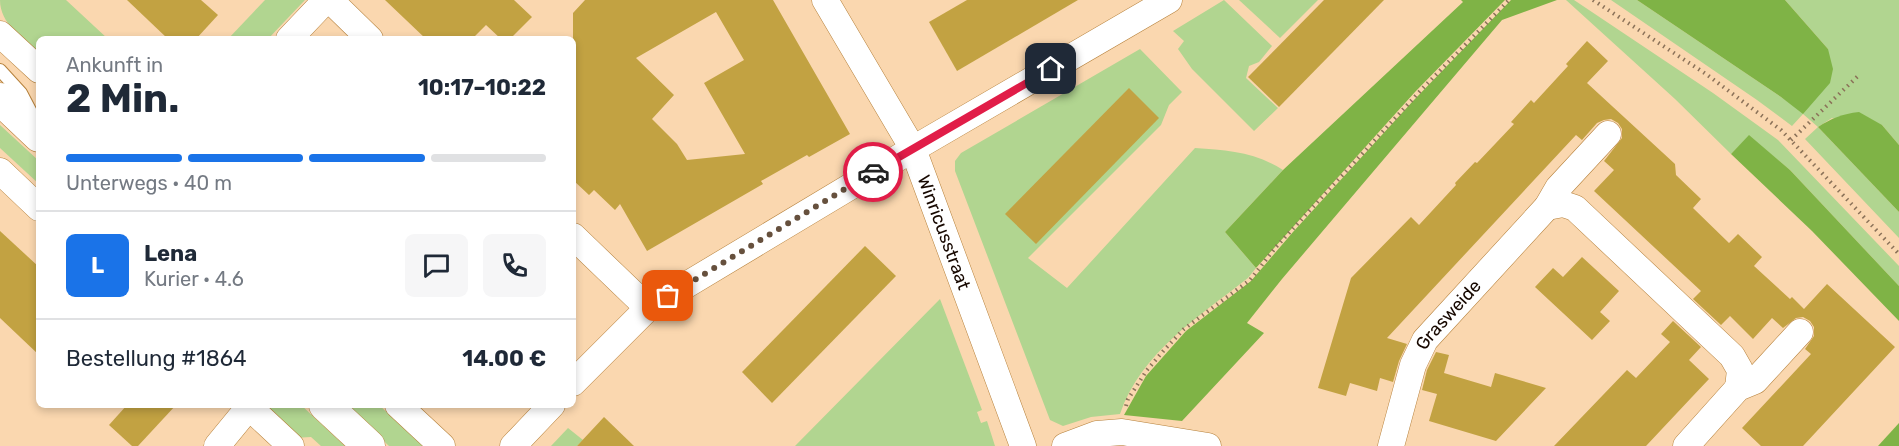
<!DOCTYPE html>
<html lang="de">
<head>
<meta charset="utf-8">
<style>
  :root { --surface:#fff; --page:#f6f6f7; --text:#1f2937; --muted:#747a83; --line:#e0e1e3; --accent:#1a73e8 }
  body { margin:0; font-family:Rubik,sans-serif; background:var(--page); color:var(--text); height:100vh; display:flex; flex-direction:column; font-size:22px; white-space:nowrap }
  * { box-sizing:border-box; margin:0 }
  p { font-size:20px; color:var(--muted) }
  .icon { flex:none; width:33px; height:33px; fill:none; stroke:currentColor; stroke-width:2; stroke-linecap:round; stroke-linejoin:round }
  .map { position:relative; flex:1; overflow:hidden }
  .panel { position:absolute; left:36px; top:36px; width:540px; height:372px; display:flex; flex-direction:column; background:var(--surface); border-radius:9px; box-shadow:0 3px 9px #0003 }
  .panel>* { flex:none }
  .pin { position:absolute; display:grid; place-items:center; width:51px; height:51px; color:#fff; margin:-26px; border-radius:12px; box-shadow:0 3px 9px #0006 }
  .courier { position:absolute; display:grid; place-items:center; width:60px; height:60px; margin:-30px; border:4px solid #e11d48; border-radius:50%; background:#fff; color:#222; box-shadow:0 2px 8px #0007 }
  .summary em { font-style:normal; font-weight:700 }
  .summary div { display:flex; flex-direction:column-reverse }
  .summary { display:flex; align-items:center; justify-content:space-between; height:102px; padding:0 30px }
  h1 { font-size:39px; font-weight:700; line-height:45px }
  .bar { display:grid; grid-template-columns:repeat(4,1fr); gap:9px 6px; align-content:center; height:72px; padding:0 30px }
  .bar i { height:8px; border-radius:4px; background:var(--line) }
  .bar .active { background:var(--accent) }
  .bar p { grid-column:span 4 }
  .line { display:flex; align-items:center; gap:15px; padding:0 30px; border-top:2px solid var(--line) }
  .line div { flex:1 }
  .round { display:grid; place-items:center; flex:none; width:63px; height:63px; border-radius:9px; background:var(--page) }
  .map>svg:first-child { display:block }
  .green { fill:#b1d590 }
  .forest { fill:#7fb346 }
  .building { fill:#c2a242; fill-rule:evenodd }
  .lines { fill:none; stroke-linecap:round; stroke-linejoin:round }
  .service-casing { stroke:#b6813b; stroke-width:14 }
  .minor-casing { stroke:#b6813b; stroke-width:27 }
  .tertiary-casing { stroke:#b6813b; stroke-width:33 }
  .path { stroke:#8b7259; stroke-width:4; stroke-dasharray:1.5 4.5; stroke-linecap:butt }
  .service { stroke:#fff; stroke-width:12 }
  .minor { stroke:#fff; stroke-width:26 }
  .tertiary { stroke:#fff; stroke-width:32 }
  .done { stroke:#66503d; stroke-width:6; stroke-dasharray:0 10.8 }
  .route { stroke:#e11d48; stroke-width:8 }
  .labels { text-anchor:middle; stroke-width:4.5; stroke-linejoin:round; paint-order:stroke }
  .street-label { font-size:18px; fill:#170800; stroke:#fad7af }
</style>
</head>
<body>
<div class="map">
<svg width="1899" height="446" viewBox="0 0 1899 446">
  <rect width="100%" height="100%" fill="#fad7af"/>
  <!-- green -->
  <g class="green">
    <path d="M0,0H66L108,39H39V53C23,38 0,24 0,0Z"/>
    <path d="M265,0H305L268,39H228Z"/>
    <path d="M1224,0L1272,46L1259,62L1249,66L1246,78L1278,108L1254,131L1192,69L1178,49L1184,41L1173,31Z"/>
    <path d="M1239,0H1318L1280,38Z"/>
    <path d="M1566,0H1574L1713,93L1778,140L1899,266V286L1790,170L1749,136L1731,154L1675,99Z"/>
    <path d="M1611,0H1637L1790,103L1828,49L1785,0H1899V145L1882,125L1832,118L1818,127L1899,212V238L1805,139L1818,127L1803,114L1792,126L1757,100Z"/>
    <path d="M1140,49L1182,92L1169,105L1161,125L1028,258L1067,288L1195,148C1227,150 1255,152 1283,170L1225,232L1256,268L1248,278C1200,316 1141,352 1120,414L1091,417L1063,426L1050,420L955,171V161L961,153Z"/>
    <path d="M0,125L39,161V184L0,148Z"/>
    <path d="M940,299L982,410L977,412L981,423L987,421L995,446H795Z"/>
    <path d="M266,405H301L345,446H321L311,437L294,438L266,413Z"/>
    <path d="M346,405H379L423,446H389Z"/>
    <path d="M568,428L583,440L577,446H551Z"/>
  </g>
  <!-- forest -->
  <g class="forest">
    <path d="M1461,0H1505L1415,92L1256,268L1225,232L1283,170L1463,2Z"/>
    <path d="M1511,0H1557L1502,20L1282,279L1247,323L1264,333L1182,421L1124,415L1146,376L1186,331L1251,281L1293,232L1413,101Z"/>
    <path d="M1637,0H1785L1828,49L1833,69L1830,83L1803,114L1781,97Z"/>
    <path d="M1859,112L1882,125L1899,145V212L1818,127C1832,118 1842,114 1859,112Z"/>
    <path d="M1749,135L1790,170L1899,286V321L1812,231L1731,154Z"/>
    <path d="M1899,423V446H1878Z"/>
  </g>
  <!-- building -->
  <g class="building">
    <path d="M127,0H201L218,15L196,39H168Z"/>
    <path d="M385,0H514L532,17L510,39H501L486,25L472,39H426Z"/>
    <path d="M585,0H773L850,134L809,157L807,155L761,181L763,184L647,251L620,204L615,210L594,190L589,195L573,180V13ZM716,12L744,60L704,83L745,154L687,160L677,144L652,119L674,95L636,58Z"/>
    <path d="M967,0H1078L957,71L929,22Z"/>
    <path d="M1324,0H1384L1279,107L1248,77Z"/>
    <path d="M1587,41L1608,61L1587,83L1675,164L1676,175L1701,199L1693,208L1729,243L1738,234L1762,257L1754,266L1790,299L1792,297L1804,309L1827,284L1895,347L1803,446H1761L1742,428L1811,354L1805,349L1814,336V327L1810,321L1803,317L1796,318L1783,328L1772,318L1753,339L1730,316L1721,325L1693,299L1701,291L1594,191L1614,170L1604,161L1622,138V129L1618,123L1611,119L1604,120L1597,123L1582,140L1576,135L1387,338L1407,344L1399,361L1393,382L1380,378L1377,391L1350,383L1346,396L1318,388L1351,278L1411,217L1419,225L1456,185L1455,183L1475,162L1477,163L1514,124L1511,122L1531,100L1534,103L1568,66L1566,64Z"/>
    <path d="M1129,88L1159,118L1036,244L1005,214Z"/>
    <path d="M0,231L39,267V355L0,318Z"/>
    <path d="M865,246L896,276L772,403L742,372Z"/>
    <path d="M1582,257L1619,291L1600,312L1610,321L1592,340L1535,287L1553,268L1563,277Z"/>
    <path d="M1673,321L1701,347L1689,360L1709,379L1692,397L1646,446H1554L1627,370L1636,378L1670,342L1661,334Z"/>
    <path d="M1436,352L1449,355L1444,373L1491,387L1495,373L1546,388L1496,441L1429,421L1437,394L1422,390L1427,370Z"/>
    <path d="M127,405H176L138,446H132L109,425Z"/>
    <path d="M604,417L634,446H577Z"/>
  </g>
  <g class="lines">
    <defs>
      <path id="service" d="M0,70L21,93L32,114"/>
      <g id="minor">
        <path d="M330,0L370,39"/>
        <path id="s1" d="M825,0L913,149L1023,446"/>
        <path d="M0,34L39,70"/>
        <path d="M289,39L326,0"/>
        <path d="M0,171L39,208"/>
        <path d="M1547,207L1563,204L1575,208L1732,356L1740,370L1738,388"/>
        <path d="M573,236L648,308"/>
        <path d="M573,383L648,308L913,149L1169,0"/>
        <path d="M247,405L291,446"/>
        <path d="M398,405L442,446"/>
        <path d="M217,446L249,407"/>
        <path d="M513,446L552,405"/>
        <path d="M1065,446L1097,434L1122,432L1208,446"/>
        <path id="s2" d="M1391,446L1413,365L1425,340L1547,207L1558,188L1608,134"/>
        <path d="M1686,446L1738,388L1755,381L1800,332"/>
      </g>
      <g id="tertiary">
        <path d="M0,99L39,136"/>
        <path d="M325,405L369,446"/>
      </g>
    </defs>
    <!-- service casing -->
    <use href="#service" class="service-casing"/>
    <!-- minor casing -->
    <use href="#minor" class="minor-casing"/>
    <!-- tertiary casing -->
    <use href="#tertiary" class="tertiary-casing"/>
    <!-- path -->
    <g class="path">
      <path d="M1593,0L1706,74L1781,130L1899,254"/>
      <path d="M1791,140L1858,76"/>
      <path d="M1126,406L1128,399L1147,370L1165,349L1184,329L1250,280L1276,247L1422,89L1509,0"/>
    </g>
    <!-- service -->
    <use href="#service" class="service"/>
    <!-- minor -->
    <use href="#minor" class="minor"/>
    <!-- tertiary -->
    <use href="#tertiary" class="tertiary"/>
  </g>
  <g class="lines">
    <!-- done -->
    <path class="done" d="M668,296L873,172"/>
    <!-- route -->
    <path class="route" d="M873,172L1051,69"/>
  </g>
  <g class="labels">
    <!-- street labels -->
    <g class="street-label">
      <text dy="6" stroke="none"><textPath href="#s1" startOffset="262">Winricusstraat</textPath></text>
      <text dy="6" stroke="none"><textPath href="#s2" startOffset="146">Grasweide</textPath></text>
    </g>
  </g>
</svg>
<div class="pin" style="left:668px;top:296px;background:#ea580c"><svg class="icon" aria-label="bag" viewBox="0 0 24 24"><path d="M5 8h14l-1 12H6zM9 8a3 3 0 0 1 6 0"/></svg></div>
<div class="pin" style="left:1051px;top:69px;background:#1f2937"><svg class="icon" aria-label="home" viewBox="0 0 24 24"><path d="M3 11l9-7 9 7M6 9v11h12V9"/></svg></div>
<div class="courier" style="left:873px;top:172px"><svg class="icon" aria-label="car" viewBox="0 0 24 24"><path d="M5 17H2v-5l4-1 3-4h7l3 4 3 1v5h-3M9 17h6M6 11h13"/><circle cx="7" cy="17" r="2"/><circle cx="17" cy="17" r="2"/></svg></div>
<section class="panel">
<div class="summary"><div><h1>2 Min.</h1><p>Ankunft in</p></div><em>10:17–10:22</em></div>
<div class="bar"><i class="active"></i><i class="active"></i><i class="active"></i><i></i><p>Unterwegs · 40 m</p></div>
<div class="line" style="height:108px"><b class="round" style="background:var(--accent);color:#fff">L</b><div><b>Lena</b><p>Kurier · 4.6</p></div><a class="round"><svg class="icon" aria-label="chat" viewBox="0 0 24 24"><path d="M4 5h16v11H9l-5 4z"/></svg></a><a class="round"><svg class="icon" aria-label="phone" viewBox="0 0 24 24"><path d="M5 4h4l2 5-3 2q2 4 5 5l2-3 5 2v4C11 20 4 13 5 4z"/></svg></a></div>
<div class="line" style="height:78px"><div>Bestellung #1864</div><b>14.00 €</b></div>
</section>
</div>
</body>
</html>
